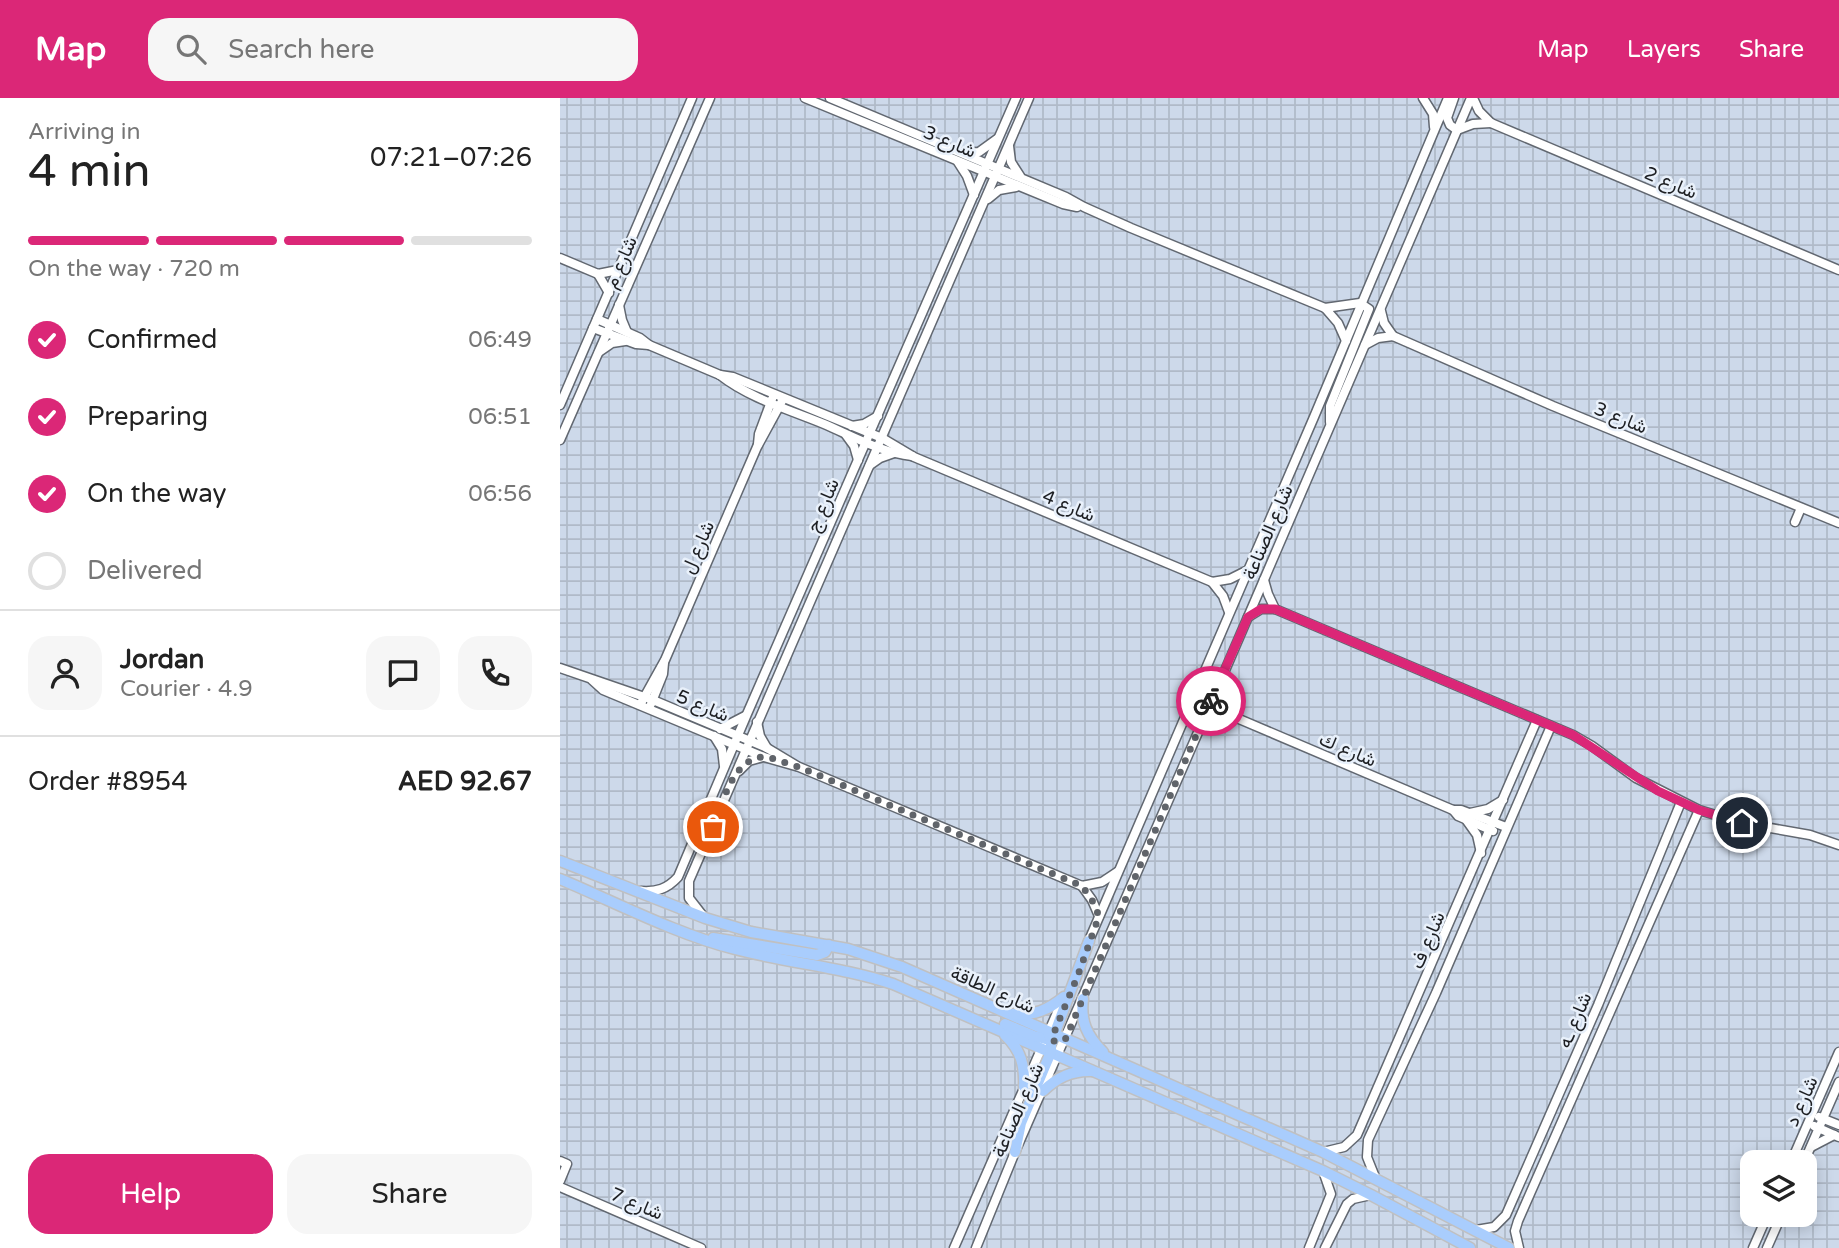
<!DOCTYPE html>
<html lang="en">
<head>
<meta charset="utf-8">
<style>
  :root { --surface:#fff; --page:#f6f6f6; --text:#222; --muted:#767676; --line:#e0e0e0; --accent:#db2777 }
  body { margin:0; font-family:"Varela Round",Vazirmatn,sans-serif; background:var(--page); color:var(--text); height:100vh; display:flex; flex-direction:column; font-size:26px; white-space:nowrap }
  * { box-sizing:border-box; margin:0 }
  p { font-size:23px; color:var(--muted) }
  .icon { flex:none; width:38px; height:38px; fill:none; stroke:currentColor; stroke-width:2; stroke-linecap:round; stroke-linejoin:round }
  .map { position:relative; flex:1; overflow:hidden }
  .drawer { display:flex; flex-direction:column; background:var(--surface); width:560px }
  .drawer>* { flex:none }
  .controls { position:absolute; left:1180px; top:1052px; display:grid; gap:14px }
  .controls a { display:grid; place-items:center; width:77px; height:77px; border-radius:14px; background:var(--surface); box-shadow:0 4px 18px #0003; font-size:35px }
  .pin { position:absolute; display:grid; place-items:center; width:60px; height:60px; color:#fff; margin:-30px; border:4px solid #fff; border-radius:50%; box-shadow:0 2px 7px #0007 }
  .courier { position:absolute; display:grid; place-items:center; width:70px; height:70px; margin:-35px; border:5px solid #db2777; border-radius:50%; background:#fff; color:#222; box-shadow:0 2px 9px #0007 }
  .overview em { font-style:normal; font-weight:600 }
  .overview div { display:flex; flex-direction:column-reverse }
  .overview { display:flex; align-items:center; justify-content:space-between; height:119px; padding:0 28px }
  h1 { font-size:46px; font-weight:600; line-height:52px }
  .bar { display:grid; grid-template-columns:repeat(4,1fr); gap:10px 7px; align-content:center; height:84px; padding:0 28px }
  .bar i { height:9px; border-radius:5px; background:var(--line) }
  .bar .on { background:var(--accent) }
  .bar p { grid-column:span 4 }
  .line { display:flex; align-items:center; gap:18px; padding:0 28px; border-top:2px solid var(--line) }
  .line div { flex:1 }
  .round { display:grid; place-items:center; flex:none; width:74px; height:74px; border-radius:21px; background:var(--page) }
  ol { padding:0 28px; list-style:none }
  li { display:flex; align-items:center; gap:21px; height:77px }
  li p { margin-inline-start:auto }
  li .icon { padding:7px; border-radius:50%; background:var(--accent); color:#fff; stroke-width:4 }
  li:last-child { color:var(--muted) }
  li i { width:38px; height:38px; border:4px solid var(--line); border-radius:50% }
  .button { display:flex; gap:14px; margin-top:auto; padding:14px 28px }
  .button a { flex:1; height:80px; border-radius:21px; background:var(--accent); color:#fff; font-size:28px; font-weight:600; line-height:80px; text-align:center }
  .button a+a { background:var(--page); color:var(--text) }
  header { display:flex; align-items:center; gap:42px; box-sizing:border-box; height:98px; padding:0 35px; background:var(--accent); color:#fff }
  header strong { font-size:33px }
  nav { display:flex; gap:38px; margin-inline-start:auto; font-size:24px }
  .search { width:490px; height:63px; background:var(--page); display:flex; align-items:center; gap:18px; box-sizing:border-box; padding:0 24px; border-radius:21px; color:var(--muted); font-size:26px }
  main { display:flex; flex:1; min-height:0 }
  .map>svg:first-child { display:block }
  .industrial { fill:url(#industrial-grid); fill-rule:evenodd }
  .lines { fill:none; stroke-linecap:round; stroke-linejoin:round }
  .minor-casing { stroke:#626871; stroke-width:11 }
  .major-casing { stroke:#c0c0c1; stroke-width:13 }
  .minor { stroke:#fff; stroke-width:8 }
  .major { stroke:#a9cdfd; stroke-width:10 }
  .done { stroke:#60646a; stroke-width:7; stroke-dasharray:0 12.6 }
  .route { stroke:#db2777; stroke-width:9 }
  .labels { text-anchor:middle; stroke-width:5; stroke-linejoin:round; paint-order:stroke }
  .street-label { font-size:19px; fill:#1d1f23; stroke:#e9f1fb }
</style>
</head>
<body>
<header>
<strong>Map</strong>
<div class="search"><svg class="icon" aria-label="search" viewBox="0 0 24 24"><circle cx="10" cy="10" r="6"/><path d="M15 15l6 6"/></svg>Search here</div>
<nav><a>Map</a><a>Layers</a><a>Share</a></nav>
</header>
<main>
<section class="drawer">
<div class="overview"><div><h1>4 min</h1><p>Arriving in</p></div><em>07:21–07:26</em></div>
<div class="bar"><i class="on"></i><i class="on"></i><i class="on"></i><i></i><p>On the way · 720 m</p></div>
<ol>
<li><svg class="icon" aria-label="check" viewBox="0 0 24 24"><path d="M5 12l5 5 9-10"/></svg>Confirmed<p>06:49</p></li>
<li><svg class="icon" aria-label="check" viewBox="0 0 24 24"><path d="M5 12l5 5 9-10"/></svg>Preparing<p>06:51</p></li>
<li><svg class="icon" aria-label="check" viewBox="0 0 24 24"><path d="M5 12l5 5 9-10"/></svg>On the way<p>06:56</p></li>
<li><i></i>Delivered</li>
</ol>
<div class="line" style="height:126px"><a class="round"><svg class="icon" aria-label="person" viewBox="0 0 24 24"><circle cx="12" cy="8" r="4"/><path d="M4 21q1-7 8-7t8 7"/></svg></a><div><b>Jordan</b><p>Courier · 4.9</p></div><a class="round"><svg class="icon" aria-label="chat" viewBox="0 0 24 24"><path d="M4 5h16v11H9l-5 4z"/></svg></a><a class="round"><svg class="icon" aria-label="phone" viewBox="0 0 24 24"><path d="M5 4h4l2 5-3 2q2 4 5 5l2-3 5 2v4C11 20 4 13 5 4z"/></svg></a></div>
<div class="line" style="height:91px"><div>Order #8954</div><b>AED 92.67</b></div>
<div class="button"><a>Help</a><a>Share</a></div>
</section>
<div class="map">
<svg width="1279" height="1150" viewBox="0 0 1279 1150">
  <defs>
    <pattern id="industrial-grid" width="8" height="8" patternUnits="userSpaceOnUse" patternTransform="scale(1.75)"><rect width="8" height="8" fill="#cdd9ea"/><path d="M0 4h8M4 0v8" fill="none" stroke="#b0bac8"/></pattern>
  </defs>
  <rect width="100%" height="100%" fill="#dce3ee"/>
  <!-- industrial -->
  <path class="industrial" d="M0,0H1279V1150H0ZM1192,1064H1244V1116H1192Z"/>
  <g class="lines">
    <defs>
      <g id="minor">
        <path d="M245,0L503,106L517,109"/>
        <path d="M270,0L506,99L524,109L571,130L765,210L778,225L786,243"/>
        <path d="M863,0L873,16L874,29"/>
        <path d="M894,0L887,20L890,27L897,32L913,26L931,25"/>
        <path d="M913,0L919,13L931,25L1279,172"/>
        <path d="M449,48L451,64L460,78"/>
        <path d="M405,55L419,54L437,41"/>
        <path d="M398,64L407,78L414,97"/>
        <path d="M428,101L439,92L456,89"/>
        <path d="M0,160L38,176L58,172"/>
        <path d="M38,176L49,195"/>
        <path d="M59,207L62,222L67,234"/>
        <path d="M765,210L800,205L809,211L770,308V324"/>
        <path d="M821,213L824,225L833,238"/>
        <path d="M37,221L80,240L89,247L160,277C189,300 230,312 264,326C292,338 322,355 352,358"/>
        <path d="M33,230L76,246L89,247"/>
        <path d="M805,247L818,240L833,238L993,308L1279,425"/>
        <path d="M39,254L52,245L65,243"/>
        <path d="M160,277L173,279L322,340L354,359L652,484L670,481L686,473"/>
        <path d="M0,307L132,0"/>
        <path d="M292,328L304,326L318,318"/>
        <path d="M286,337L294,348L298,362"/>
        <path d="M0,342L150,0"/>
        <path d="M198,346L199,336L212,301"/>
        <path d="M310,367L320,360L334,355"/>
        <path d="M1235,424L1241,410"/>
        <path d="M704,482L708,496L715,511"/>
        <path d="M652,484L663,498L669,514"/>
        <path d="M688,519L701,511H715L1013,637L1032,648L1076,680L1139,712L1182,725L1250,737L1279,747"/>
        <path d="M0,570L93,602L207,650L237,668"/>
        <path d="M32,582L43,592L204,659L239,669L522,788L542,784L557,774"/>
        <path d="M660,589L661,603L672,618L893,712H901L946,729"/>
        <path d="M91,606L103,576L104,565"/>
        <path d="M80,607L105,562L197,349L222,303"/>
        <path d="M197,624L200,638L207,650"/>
        <path d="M640,630L653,621L672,618"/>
        <path d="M160,631L185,618"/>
        <path d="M154,638L162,651L164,668"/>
        <path d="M179,673L189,663L203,659"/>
        <path d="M893,712L898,718L933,733"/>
        <path d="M910,715L928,711L943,702"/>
        <path d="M907,723L917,737L921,755"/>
        <path d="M522,788L532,802L539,818"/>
        <path d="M81,793C97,794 107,791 118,779L187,616L456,0"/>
        <path d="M143,818L129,800V783L469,0"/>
        <path d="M527,847L754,319L888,0"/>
        <path d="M1259,1019L1279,1027"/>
        <path d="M1254,1028L1279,1039"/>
        <path d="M1251,1049L1274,1037"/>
        <path d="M763,1054L784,1049L797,1037L977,622"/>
        <path d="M0,1063L7,1066L0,1083"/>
        <path d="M1231,1064L1279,954"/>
        <path d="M1244,1064L1279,984"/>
        <path d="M815,1079L807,1059L808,1042L876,895L991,628"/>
        <path d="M0,1089L141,1150"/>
        <path d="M916,1132L934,1129L946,1117L1038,907L1121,704"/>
        <path d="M394,1150L503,901"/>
        <path d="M416,1150L455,1054L660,584L911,0"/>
        <path d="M749,1150L771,1096L763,1073"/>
        <path d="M765,1150L787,1106L793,1101L811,1097"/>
        <path d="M959,1150L955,1133L958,1123L1139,712"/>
        <path d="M1193,1150L1208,1116"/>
        <path d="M1207,1150L1222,1116"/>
      </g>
      <g id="major">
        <path d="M0,763L145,820L191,834L288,851L342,869L763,1054L949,1150"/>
        <path d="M0,781C57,805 116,836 175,851C228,865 282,869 333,886L763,1073L811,1097L910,1150"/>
        <path d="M153,840L257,857L265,854L269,847"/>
        <path d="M523,901C520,923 527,938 543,954"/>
        <path d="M453,916C474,918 488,912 504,899"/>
        <path d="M445,926L474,938L493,943"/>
        <path d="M445,937C461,952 465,968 464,989"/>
        <path d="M493,940L529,843"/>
        <path d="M483,993C497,979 512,972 532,973"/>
        <path d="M455,1054L461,1025L491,954V943L488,934"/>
      </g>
    </defs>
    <!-- minor casing -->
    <use href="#minor" class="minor-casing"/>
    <!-- major casing -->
    <use href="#major" class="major-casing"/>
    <!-- minor -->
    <use href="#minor" class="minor"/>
    <!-- major -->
    <use href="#major" class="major"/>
  </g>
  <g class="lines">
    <!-- done -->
    <path class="done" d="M153,729C162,707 172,662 202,659C212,658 228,667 239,669L522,788L532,802L539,818L518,877L493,937V943L505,942L651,603"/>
    <!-- route -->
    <path class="route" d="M651,603L688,519L701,511H715L1013,637L1098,693L1139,712L1182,725"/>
  </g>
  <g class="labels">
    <!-- street labels -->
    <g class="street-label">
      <text transform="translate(390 43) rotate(23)" y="7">شارع 3</text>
      <text transform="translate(1111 84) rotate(23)" y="7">شارع 2</text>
      <text transform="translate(60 164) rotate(-66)" y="7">شارع م</text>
      <text transform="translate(1061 319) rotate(22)" y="7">شارع 3</text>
      <text transform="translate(262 407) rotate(-67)" y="7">شارع ج</text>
      <text transform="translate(509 407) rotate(23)" y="7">شارع 4</text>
      <text transform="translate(707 434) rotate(-67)" y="7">شارع الصناعة</text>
      <text transform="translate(137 449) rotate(-66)" y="7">شارع ل</text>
      <text transform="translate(143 607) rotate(23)" y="7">شارع 5</text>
      <text transform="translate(788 651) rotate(23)" y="7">شارع ك</text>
      <text transform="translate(867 842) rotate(-67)" y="7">شارع ف</text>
      <text transform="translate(433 891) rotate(24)" y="7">شارع الطاقة</text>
      <text transform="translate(1014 922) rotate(-67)" y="7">شارع ـه</text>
      <text transform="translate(1241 1003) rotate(-66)" y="7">شارع د</text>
      <text transform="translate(457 1012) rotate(-66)" y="7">شارع الصناعة</text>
      <text transform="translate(77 1105) rotate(23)" y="7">شارع 7</text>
    </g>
  </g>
</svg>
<div class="controls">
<a><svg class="icon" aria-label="layers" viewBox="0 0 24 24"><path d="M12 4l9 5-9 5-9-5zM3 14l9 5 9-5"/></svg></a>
</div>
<div class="pin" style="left:153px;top:729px;background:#ea580c"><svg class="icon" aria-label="bag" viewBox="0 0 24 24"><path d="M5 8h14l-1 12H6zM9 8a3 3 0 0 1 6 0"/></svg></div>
<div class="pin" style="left:1182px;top:725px;background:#1f2937"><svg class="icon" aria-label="home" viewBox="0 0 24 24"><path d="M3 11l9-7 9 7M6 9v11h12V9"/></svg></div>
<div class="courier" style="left:651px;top:603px"><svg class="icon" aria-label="bike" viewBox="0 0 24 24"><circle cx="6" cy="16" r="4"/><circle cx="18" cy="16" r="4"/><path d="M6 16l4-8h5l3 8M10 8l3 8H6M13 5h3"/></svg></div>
</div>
</main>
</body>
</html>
